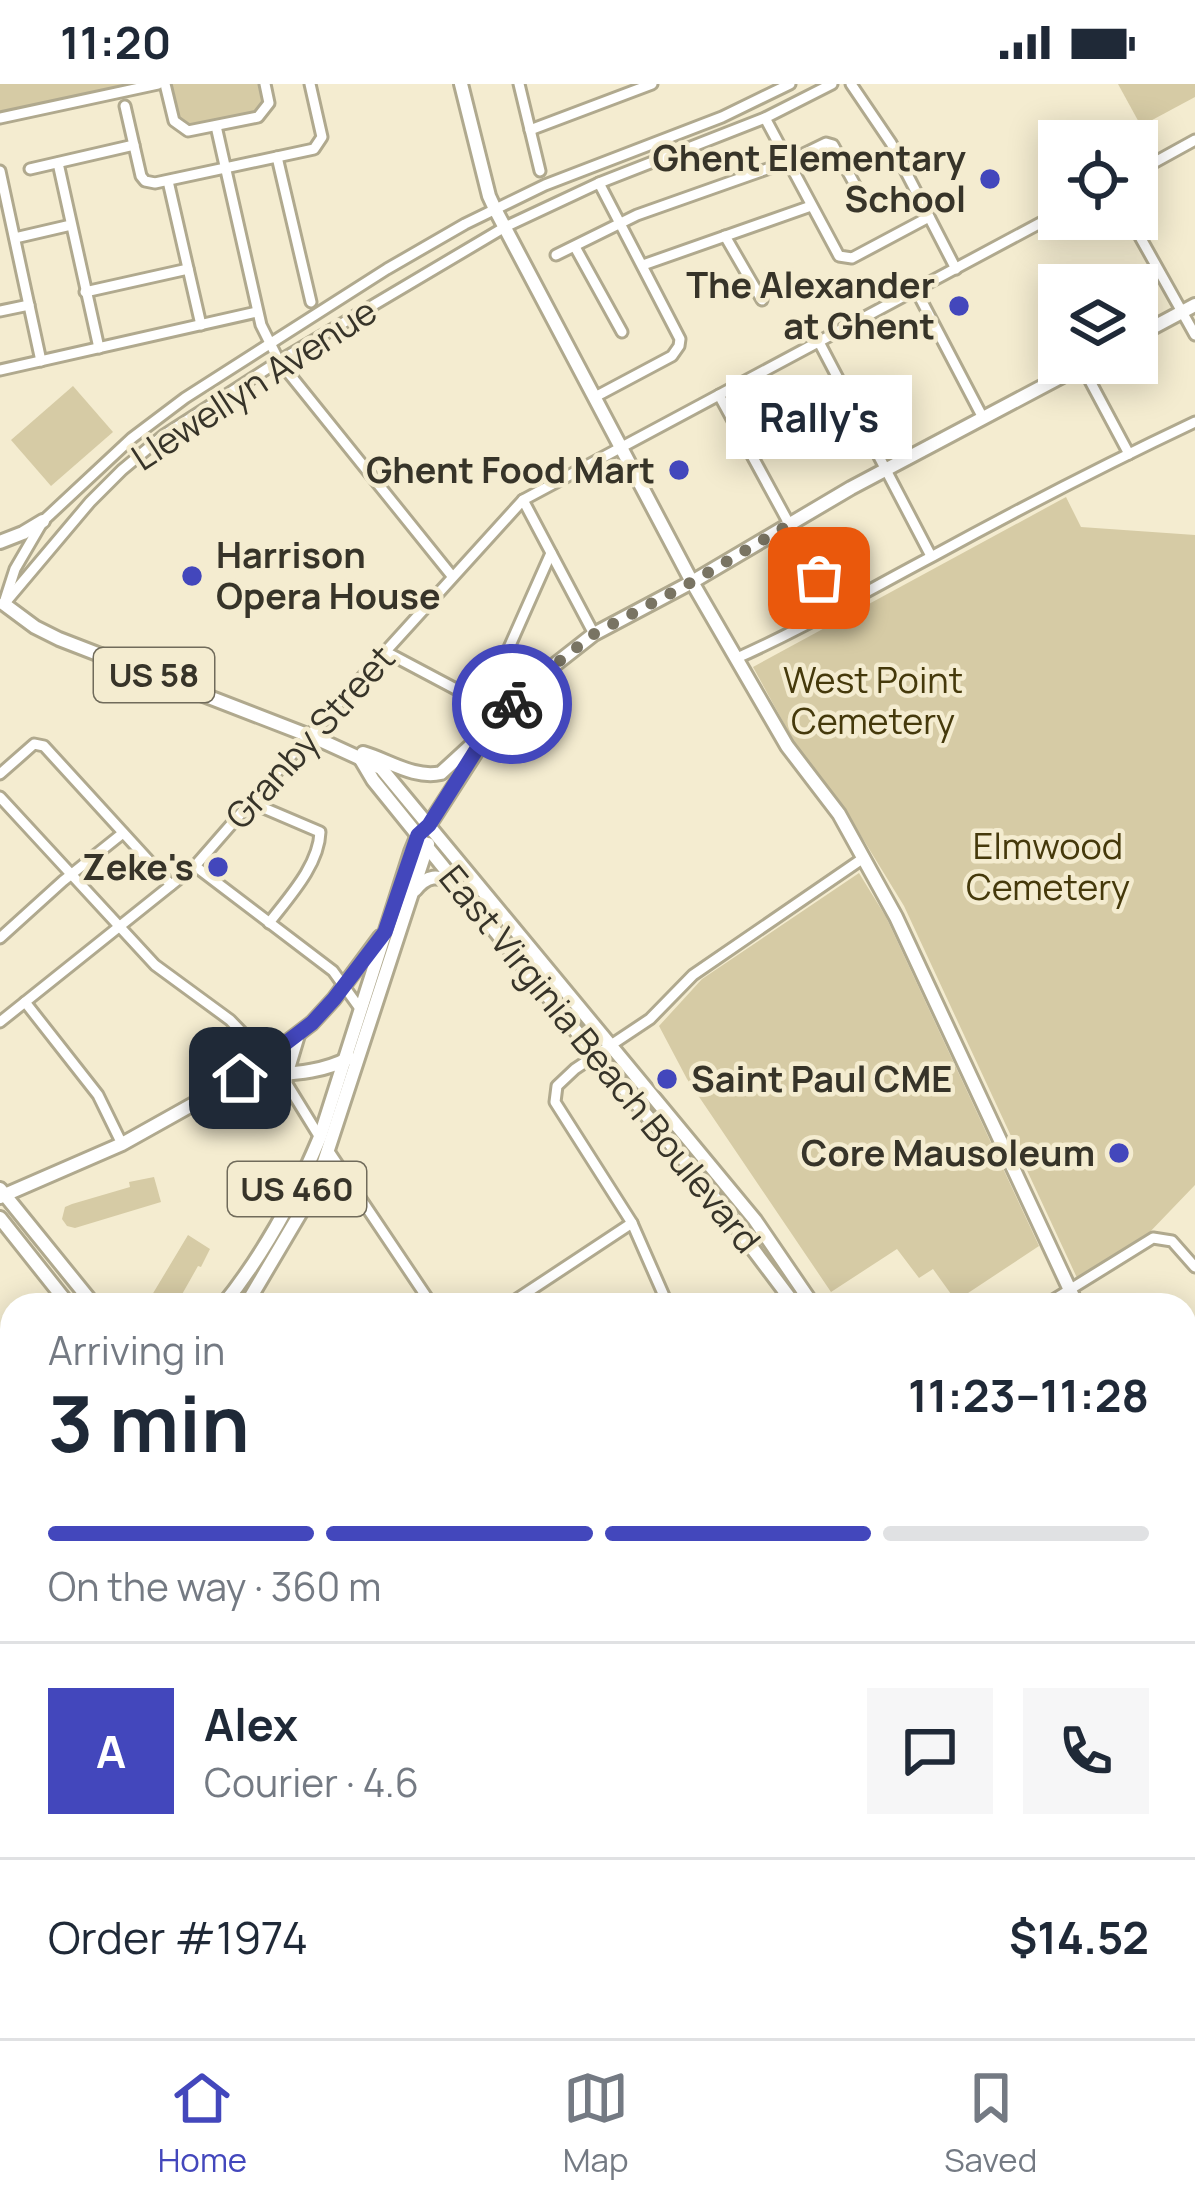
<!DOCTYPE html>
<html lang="en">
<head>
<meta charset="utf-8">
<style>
  :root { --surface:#fff; --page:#f6f6f7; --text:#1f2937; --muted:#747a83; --line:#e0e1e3; --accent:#4347bc }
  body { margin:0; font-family:Manrope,sans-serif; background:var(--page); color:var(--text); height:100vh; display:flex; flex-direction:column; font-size:45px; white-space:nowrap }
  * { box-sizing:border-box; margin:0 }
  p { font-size:39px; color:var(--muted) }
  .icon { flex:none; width:66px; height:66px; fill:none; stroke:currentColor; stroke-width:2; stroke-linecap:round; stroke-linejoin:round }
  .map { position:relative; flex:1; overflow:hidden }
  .sheet { position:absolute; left:0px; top:1209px; width:1197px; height:747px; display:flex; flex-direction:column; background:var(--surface); border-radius:36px 36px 0 0; box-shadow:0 6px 30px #0003 }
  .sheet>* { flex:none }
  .fabs { position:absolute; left:1038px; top:36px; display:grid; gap:24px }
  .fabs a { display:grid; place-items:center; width:120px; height:120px; border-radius:0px; background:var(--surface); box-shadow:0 6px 30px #0003; font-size:60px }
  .pin { position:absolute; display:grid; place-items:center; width:102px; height:102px; color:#fff; margin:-51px; border-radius:24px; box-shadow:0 6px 18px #0006 }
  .courier { position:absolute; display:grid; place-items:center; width:120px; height:120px; margin:-60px; border:9px solid #4347bc; border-radius:50%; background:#fff; color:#222; box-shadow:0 3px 15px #0007 }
  .bubble { position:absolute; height:84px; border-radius:0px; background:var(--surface); box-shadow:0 6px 30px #0003; font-size:39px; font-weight:700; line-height:84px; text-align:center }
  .head em { font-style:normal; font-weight:700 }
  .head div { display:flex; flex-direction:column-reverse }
  .head { display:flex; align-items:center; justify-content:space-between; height:204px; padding:0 48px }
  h1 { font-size:78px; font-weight:700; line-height:90px }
  .bar { display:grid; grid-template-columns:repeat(4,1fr); gap:18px 12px; align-content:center; height:144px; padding:0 48px }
  .bar i { height:15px; border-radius:9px; background:var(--line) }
  .bar .on { background:var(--accent) }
  .bar p { grid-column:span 4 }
  .line { display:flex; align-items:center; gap:30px; padding:0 48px; border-top:3px solid var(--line) }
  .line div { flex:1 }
  .round { display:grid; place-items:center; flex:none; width:126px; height:126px; border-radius:0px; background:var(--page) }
  .status { display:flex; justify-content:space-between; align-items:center; height:84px; padding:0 60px; background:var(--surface); direction:ltr }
  .status svg { height:33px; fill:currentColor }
  .tab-bar { display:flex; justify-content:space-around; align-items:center; height:168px; border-top:3px solid var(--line); background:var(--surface); font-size:33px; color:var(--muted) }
  .tab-bar a { display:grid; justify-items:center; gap:6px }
  .tab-bar .on { color:var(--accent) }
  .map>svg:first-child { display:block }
  .green { fill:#d6cba5 }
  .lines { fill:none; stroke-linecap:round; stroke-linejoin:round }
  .minor-casing { stroke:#b0a98e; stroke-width:15 }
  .major-casing { stroke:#b0a98e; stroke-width:18 }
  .minor { stroke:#fff; stroke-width:9 }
  .major { stroke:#fff; stroke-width:12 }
  .done { stroke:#797463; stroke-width:12; stroke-dasharray:0 21.6 }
  .route { stroke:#4347bc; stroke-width:15 }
  .poi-dot { fill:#4347bc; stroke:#f4ecd0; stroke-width:4.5 }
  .labels { text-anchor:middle; stroke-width:9; stroke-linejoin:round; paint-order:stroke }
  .shield { fill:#f4ecd0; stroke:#706b5b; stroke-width:3 }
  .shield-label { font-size:33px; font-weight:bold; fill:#373429 }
  .poi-label { font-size:36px; font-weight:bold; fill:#373429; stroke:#f4ecd0; text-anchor:end }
  .street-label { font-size:36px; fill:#373429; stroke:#f4ecd0 }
  .park-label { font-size:36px; fill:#45390b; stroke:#f4ecd0 }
</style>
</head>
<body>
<div class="status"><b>11:20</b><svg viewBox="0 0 49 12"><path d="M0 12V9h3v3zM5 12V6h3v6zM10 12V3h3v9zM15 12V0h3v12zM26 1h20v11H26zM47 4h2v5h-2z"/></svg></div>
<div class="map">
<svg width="1195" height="1954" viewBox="0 0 1195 1954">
  <rect width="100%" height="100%" fill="#f4ecd0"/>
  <!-- green -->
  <g class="green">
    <path d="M0,0H133L0,29Z"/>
    <path d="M170,0H261L264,21L256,29L191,44L178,36Z"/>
    <path d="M1118,0H1195V13L1141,42Z"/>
    <path d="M73,302L113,348L51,402L11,356Z"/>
    <path d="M1066,413L1081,443L1195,451V1101L1146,1152L1078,1196L904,822L844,724L798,665L753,583Z"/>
    <path d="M859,789L886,833L1039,1162L956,1217L933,1185L919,1194L897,1165L831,1208L687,995L659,942L702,895Z"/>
    <path d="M154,1093L161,1118L75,1144L67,1142L62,1135L65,1123L72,1120L130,1103L129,1098Z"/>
    <path d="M188,1151L210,1165L201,1183L198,1182L176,1221H146Z"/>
  </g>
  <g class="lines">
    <defs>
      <g id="minor">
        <path d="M165,0L174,37L188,47L258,33L269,19L265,0"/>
        <path d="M519,0L540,87"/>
        <path d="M851,0L891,59L956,185"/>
        <path d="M125,22L141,92L145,97L155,99L314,65L322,53L310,0"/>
        <path d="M0,34L158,0"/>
        <path d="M765,34L839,172L852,174L929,133"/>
        <path d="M216,42L261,241L279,277L452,492"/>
        <path d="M530,46L652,0"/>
        <path d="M277,73L311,218"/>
        <path d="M58,79L99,264"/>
        <path d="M30,85L134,61"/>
        <path d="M0,87L41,277"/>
        <path d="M1137,88L1195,56"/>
        <path d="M168,97L201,241"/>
        <path d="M1130,135L1195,251"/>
        <path d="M725,152L762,216"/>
        <path d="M15,154L71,141"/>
        <path d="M575,163L622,248"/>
        <path d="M556,171L637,131L787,78L826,59L833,61L865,119"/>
        <path d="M643,181L811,122"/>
        <path d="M916,206L983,334"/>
        <path d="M85,208L188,185"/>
        <path d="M0,227L29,221"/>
        <path d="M819,258L931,472"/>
        <path d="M1082,282L1129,370"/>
        <path d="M0,286L257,228"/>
        <path d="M719,311L836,526"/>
        <path d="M595,313L672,272L679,262L680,255L599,99"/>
        <path d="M523,416L594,550"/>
        <path d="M5,516L15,485L43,437L132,354L185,314L387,185L465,140L545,101L722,33L790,0"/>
        <path d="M4,520L90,418L122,386L164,351L279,277L505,143L599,99L765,34L832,0"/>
        <path d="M386,568L484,620L498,634"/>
        <path d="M737,574C805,544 868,506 933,472C1019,425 1106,380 1195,338"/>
        <path d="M484,620L551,469"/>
        <path d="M0,690L34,660L44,662L171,801"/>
        <path d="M0,713L155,881L230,936L266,973"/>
        <path d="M252,719L320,748C319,781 289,813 269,839"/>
        <path d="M195,782L333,887L361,926"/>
        <path d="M0,854L63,797L123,749"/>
        <path d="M25,918L98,1011L122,1060"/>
        <path d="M0,938L195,782L297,665L523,416L1059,129"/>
        <path d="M287,988V1000L319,1052"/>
        <path d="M328,1066L432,1221"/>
        <path d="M508,1221L632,1139"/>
        <path d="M668,1221L632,1139L555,1018L557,1002L575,985L650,935L693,891L862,775"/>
        <path d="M1045,1221L1153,1154L1172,1157L1195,1183"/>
        <path d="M1185,1329L1195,1324"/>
        <path d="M1185,1585H1195"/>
        <path d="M1185,1599H1195"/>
        <path d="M0,1611L12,1619"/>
        <path d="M1185,1719L1195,1716"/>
        <path d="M1185,1852L1195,1849"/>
        <path d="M210,1944V1954"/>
        <path d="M768,1944L771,1954"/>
        <path d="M960,1944L962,1954"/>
        <path d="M109,1954L124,1944"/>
      </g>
      <g id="major">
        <path d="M461,0L489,112L495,125L692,498L787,662L839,730L896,833L1077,1221"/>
        <path d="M1137,252L1195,221"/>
        <path d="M0,458L23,449L43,437"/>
        <path d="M4,520L35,543L59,555L320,656L381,684L755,1136L813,1221"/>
        <path d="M363,669C388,676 414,695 441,689L476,657"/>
        <path d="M360,674L373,696L589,963L701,1096L795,1221"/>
        <path d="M415,806C427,791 438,790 454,800"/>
        <path d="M287,988L298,951"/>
        <path d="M241,994C278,989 316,992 349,974"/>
        <path d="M0,1105L94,1221"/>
        <path d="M0,1113L122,1060L240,994L312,939L334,915L380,853"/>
        <path d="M0,1134L69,1221"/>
        <path d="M223,1221C264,1170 295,1113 320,1053L411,768L418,751L429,741L498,634L543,590L594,550L692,498L851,404L1087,279"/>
        <path d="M246,1221L301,1128L324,1078L428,760"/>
        <path d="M1185,1395L1195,1390"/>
        <path d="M1185,1415L1195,1410"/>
        <path d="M0,1441L12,1427"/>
        <path d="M1185,1442L1195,1464"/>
        <path d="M0,1479L12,1463"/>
        <path d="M537,1944L538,1954"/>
        <path d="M553,1944L554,1954"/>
        <path d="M1046,1944L1049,1954"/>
        <path d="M1066,1944L1069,1954"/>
      </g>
    </defs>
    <!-- minor casing -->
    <use href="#minor" class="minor-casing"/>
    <!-- major casing -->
    <use href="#major" class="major-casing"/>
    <!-- minor -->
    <use href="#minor" class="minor"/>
    <!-- major -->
    <use href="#major" class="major"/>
  </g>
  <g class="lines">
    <!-- done -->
    <path class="done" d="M512,620L543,590L594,550L692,498L790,440L819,494"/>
    <!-- route -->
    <path class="route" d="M240,994L312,939L334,915L385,848L418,751L429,741L490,644L512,620"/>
  </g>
  <!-- markers -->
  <g class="poi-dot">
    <circle cx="990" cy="95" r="12"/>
    <circle cx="959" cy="222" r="12"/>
    <circle cx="679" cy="386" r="12"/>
    <circle cx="192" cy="492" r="12"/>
    <circle cx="218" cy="783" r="12"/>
    <circle cx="667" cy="995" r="12"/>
    <circle cx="1119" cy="1069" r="12"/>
  </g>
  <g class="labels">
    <!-- shield labels -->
    <g class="shield">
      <rect x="94" y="564" width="120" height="54" rx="9"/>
      <rect x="228" y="1078" width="138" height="54" rx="9"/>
    </g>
    <g class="shield-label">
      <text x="154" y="603">US 58</text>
      <text x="297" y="1117">US 460</text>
    </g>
    <!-- poi labels -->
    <g class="poi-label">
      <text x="966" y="87">Ghent Elementary<tspan x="966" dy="41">School</tspan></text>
      <text x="935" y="214">The Alexander<tspan x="935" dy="41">at Ghent</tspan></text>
      <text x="655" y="399">Ghent Food Mart</text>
      <text x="216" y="484" text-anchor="start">Harrison<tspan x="216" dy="41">Opera House</tspan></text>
      <text x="194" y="796">Zeke's</text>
      <text x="691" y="1008" text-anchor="start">Saint Paul CME</text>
      <text x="1095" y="1082">Core Mausoleum</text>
    </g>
    <!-- street labels -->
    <g class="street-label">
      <text transform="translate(254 300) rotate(-33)" y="13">Llewellyn Avenue</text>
      <text transform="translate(310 653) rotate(-48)" y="13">Granby Street</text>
      <text transform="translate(600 975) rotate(51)" y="13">East Virginia Beach Boulevard</text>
    </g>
    <!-- park labels -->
    <g class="park-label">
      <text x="873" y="609">West Point<tspan x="873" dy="41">Cemetery</tspan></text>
      <text x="1048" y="775">Elmwood<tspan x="1048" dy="41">Cemetery</tspan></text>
    </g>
  </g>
</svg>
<div class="fabs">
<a><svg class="icon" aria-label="locate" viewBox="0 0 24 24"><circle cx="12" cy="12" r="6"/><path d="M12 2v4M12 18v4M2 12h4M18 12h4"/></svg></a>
<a><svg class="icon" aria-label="layers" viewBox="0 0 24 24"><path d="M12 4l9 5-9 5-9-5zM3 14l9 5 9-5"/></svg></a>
</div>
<div class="pin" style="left:819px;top:494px;background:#ea580c"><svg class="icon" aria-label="bag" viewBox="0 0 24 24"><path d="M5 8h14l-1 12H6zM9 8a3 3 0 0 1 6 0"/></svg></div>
<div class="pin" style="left:240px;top:994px;background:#1f2937"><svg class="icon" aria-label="home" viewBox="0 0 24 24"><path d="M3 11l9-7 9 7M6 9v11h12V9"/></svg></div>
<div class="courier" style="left:512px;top:620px"><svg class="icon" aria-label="bike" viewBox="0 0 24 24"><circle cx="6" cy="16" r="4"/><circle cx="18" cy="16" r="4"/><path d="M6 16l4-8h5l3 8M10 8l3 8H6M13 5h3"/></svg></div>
<div class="bubble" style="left:726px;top:291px;width:186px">Rally's</div>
<section class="sheet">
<div class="head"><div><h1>3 min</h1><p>Arriving in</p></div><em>11:23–11:28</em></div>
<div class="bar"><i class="on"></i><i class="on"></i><i class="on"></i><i></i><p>On the way · 360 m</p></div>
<div class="line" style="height:216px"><b class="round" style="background:var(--accent);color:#fff">A</b><div><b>Alex</b><p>Courier · 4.6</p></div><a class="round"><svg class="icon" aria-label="chat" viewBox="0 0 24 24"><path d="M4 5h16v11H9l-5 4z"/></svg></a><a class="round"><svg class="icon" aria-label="phone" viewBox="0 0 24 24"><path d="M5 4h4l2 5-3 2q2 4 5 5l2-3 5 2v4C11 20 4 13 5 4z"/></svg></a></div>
<div class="line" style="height:156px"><div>Order #1974</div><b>$14.52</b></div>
</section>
</div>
<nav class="tab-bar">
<a class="on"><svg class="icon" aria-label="home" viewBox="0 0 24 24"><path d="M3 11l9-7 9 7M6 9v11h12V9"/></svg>Home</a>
<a><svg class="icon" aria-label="map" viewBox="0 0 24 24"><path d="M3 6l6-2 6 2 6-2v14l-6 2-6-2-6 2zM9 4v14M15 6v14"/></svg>Map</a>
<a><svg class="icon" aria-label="saved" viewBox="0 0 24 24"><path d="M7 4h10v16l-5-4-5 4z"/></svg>Saved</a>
</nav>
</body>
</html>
